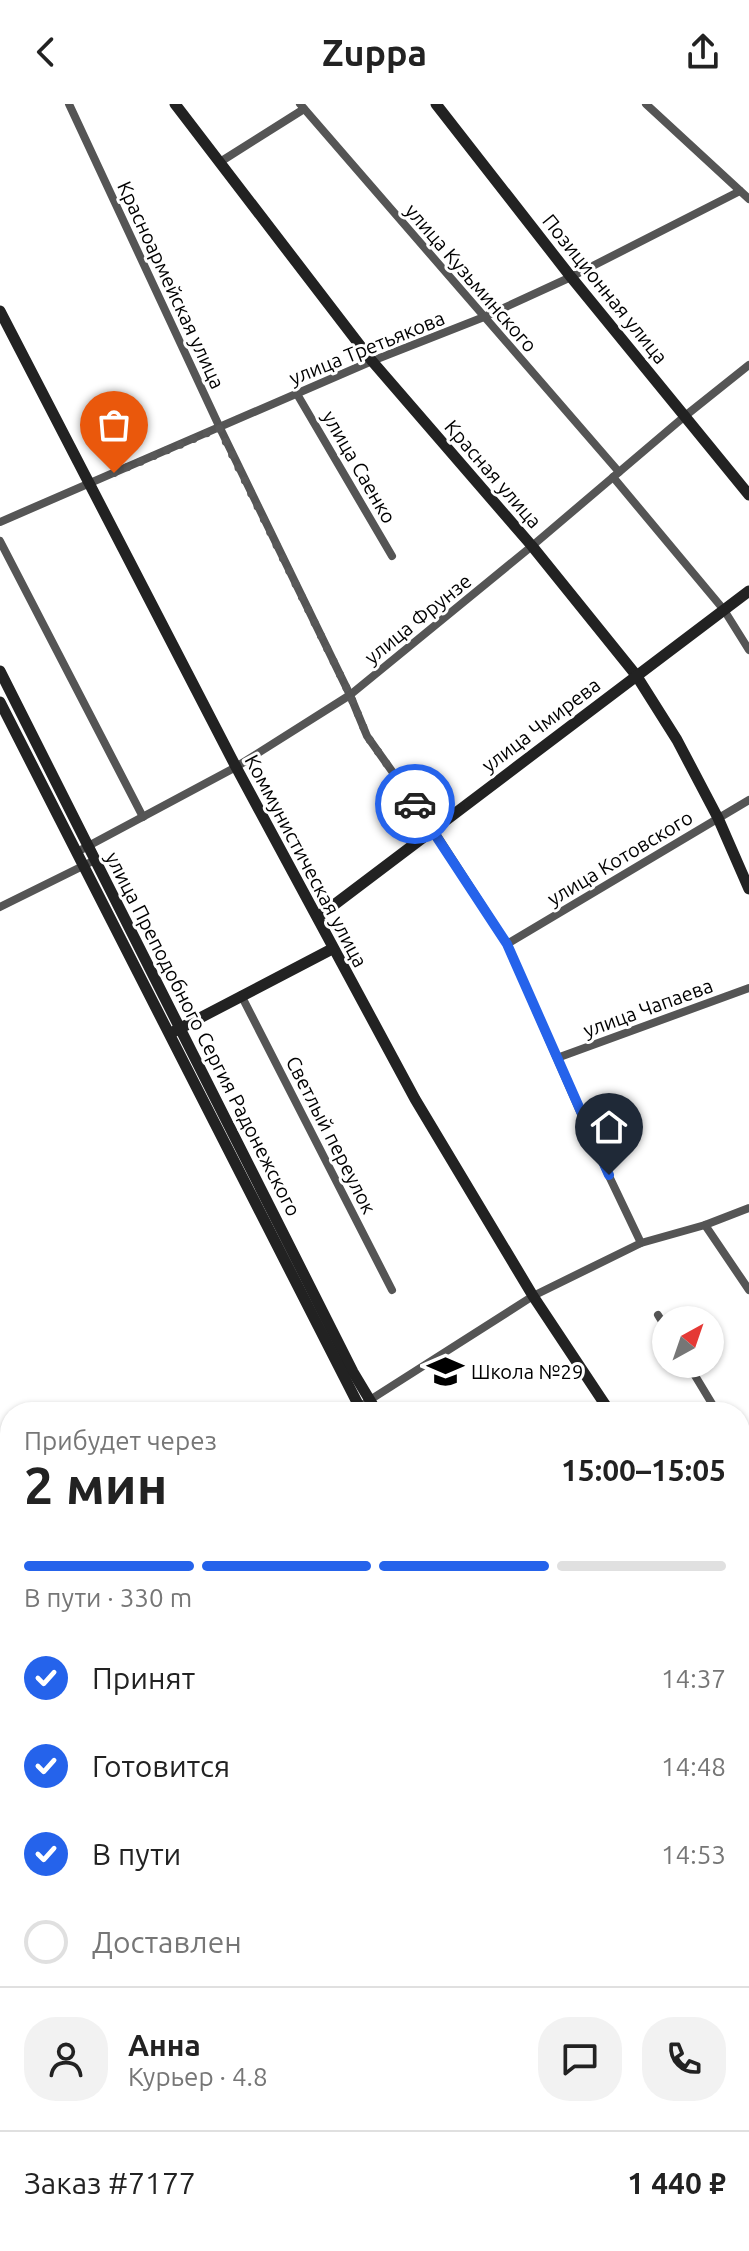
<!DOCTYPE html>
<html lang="ru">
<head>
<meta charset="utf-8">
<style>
  :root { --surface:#fff; --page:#f2f2f2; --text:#222; --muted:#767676; --line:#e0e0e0; --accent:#2563eb }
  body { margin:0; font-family:Ubuntu,sans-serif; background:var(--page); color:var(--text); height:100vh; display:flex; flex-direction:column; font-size:30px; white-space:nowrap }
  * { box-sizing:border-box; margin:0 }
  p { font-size:26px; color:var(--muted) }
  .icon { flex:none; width:44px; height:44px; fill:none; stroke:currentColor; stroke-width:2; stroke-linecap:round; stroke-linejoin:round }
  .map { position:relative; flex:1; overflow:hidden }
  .sheet { position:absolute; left:0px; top:1298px; width:750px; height:850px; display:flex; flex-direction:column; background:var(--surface); border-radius:32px 32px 0 0; box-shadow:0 2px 6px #0004 }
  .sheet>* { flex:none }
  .needle { width:52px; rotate:40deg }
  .fabs { position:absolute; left:652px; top:1202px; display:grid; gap:16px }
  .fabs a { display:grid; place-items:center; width:72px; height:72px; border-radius:50%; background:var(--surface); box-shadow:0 2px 6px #0004; font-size:40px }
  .pin { position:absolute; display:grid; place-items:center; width:68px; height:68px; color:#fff; margin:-82px -34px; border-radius:50% 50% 50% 0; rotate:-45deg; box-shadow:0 0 8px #0007 }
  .pin .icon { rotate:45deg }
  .courier { position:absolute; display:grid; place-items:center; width:80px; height:80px; margin:-40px; border:6px solid #2563eb; border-radius:50%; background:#fff; color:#222; box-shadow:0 2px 10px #0007 }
  .summary em { font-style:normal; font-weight:700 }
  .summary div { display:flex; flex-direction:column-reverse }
  .summary { display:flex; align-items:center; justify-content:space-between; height:136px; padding:0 24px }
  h1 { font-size:52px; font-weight:700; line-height:60px }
  .bar { display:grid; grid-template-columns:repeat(4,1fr); gap:12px 8px; align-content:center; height:96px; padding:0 24px }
  .bar i { height:10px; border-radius:6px; background:var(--line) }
  .bar .on { background:var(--accent) }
  .bar p { grid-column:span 4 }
  .line { display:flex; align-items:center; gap:20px; padding:0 24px; border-top:2px solid var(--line) }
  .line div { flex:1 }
  .round { display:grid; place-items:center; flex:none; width:84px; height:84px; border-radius:32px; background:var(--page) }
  ol { padding:0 24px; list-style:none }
  li { display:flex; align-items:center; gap:24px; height:88px }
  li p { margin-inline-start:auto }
  li .icon { padding:8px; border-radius:50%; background:var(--accent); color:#fff; stroke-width:4 }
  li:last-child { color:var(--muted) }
  li i { width:44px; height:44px; border:4px solid var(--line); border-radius:50% }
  header { display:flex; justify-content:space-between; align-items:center; height:104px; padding:0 24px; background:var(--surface); font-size:36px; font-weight:700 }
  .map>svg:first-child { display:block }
  .green { fill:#dcdcdc }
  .water { fill:#a3a3a3 }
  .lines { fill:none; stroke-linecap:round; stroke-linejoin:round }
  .street { stroke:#555; stroke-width:8 }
  .secondary { stroke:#222; stroke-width:11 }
  .done { stroke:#595959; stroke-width:8; stroke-dasharray:0 14.4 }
  .route { stroke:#2563eb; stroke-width:10 }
  .labels { text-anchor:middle; stroke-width:6; stroke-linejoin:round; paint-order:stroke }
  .street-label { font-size:20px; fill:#000; stroke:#fff }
  .poi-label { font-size:20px; fill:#000; stroke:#fff; text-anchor:start }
</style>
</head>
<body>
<header><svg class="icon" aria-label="back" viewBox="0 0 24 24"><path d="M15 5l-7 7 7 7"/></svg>Zuppa<svg class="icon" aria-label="share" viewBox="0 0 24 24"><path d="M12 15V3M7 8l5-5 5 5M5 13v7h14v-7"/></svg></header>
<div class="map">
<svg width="749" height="2147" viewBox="0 0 749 2147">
  <rect width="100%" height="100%" fill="#fff"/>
  <!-- green -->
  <g class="green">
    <path d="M0,1410L10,1432V1909L0,1898Z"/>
    <path d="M204,2138H476L472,2147H209Z"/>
  </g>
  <!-- water -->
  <path class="water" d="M0,1898L10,1909V2138H204L209,2147H0Z"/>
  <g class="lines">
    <!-- street -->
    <g class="street">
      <path d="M69,0L220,324L350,591L367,632L433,725L507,840L598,1049L641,1139"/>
      <path d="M300,0L619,368"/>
      <path d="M646,0L749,95"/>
      <path d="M220,58L304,5"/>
      <path d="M297,290L392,452"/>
      <path d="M613,373L724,506L749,546"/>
      <path d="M0,418L372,257L484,213L571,173L740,87"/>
      <path d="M0,437L143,713"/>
      <path d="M77,748L236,663L350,591L532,442L685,312L749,261"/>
      <path d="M0,803L95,756"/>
      <path d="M507,840L749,696"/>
      <path d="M241,891L392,1186"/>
      <path d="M557,954L749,884"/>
      <path d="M705,1121L749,1186"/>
      <path d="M658,1211L666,1224"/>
      <path d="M688,1260L717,1308"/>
      <path d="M351,1308L533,1192L641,1139L705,1121L749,1104"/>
      <path d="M740,1346L749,1361"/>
      <path d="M740,2128L749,2143"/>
      <path d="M541,2138L546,2147"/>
    </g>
    <!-- secondary -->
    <g class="secondary">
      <path d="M175,0L372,257L532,442L636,571L677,636L718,714L749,785"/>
      <path d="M436,0L571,173L749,391"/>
      <path d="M0,207L236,663L415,995L533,1192L610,1308"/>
      <path d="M0,567L353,1268L377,1308"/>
      <path d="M0,598L362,1308"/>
      <path d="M318,813L749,487"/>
      <path d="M173,928L332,845"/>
      <path d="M740,1498L749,1492"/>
      <path d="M740,1507L749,1522"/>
      <path d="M740,1761L749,1772"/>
      <path d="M740,1778L749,1789"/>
    </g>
  </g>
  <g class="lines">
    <!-- done -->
    <path class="done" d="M114,369L219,324L350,591L367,632L415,700"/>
    <!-- route -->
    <path class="route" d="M415,700L507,840L609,1071"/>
  </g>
  <!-- icons -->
  <defs>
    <symbol id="school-bare" viewBox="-9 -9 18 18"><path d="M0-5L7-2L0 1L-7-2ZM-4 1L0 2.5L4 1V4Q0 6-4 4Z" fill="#000" stroke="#fff" stroke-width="2.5" paint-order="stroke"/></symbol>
  </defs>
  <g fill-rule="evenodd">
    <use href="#school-bare" x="420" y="1242" width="51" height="51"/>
  </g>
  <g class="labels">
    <!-- street labels -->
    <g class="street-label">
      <text transform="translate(471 174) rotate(49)" y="7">улица Кузьминского</text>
      <text transform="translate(171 181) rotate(65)" y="7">Красноармейская улица</text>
      <text transform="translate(605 185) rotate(51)" y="7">Позиционная улица</text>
      <text transform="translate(367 244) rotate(-22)" y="7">улица Третьякова</text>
      <text transform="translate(359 363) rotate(60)" y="7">улица Саенко</text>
      <text transform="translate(493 370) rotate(49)" y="7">Красная улица</text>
      <text transform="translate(418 515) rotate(-39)" y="7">улица Фрунзе</text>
      <text transform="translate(541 621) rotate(-37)" y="7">улица Чмирева</text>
      <text transform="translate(620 754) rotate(-31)" y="7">улица Котовского</text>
      <text transform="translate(306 757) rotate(62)" y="7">Коммунистическая улица</text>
      <text transform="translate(648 904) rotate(-20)" y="7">улица Чапаева</text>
      <text transform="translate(203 930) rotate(63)" y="7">улица Преподобного Сергия Радонежского</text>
      <text transform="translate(331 1031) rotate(63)" y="7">Светлый переулок</text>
    </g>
    <!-- poi labels -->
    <g class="poi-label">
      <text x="471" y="1275">Школа №29</text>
    </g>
  </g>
</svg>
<div class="fabs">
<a><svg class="needle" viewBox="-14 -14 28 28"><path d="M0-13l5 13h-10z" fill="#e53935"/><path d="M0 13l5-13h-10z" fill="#767676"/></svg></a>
</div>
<div class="pin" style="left:114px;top:369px;background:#ea580c"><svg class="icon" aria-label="bag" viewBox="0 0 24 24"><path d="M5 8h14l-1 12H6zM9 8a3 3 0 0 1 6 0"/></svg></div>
<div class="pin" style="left:609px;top:1071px;background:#1f2937"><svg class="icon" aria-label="home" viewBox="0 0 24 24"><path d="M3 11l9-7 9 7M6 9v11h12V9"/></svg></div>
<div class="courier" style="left:415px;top:700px"><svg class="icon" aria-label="car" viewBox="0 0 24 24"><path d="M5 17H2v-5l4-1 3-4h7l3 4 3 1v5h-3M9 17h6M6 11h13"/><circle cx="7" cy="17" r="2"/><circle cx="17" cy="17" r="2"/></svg></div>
<section class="sheet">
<div class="summary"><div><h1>2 мин</h1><p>Прибудет через</p></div><em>15:00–15:05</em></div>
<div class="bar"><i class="on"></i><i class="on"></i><i class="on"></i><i></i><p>В пути · 330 m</p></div>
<ol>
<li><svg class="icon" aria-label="check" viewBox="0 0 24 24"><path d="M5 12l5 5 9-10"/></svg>Принят<p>14:37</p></li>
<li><svg class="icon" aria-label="check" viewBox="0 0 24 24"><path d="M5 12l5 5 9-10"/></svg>Готовится<p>14:48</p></li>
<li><svg class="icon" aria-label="check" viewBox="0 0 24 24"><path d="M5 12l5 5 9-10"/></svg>В пути<p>14:53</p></li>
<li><i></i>Доставлен</li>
</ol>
<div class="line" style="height:144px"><a class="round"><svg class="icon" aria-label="person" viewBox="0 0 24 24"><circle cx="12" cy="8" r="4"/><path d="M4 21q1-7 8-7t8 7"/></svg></a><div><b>Анна</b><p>Курьер · 4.8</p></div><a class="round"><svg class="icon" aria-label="chat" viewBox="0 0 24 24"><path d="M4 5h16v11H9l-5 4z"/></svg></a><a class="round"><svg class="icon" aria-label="phone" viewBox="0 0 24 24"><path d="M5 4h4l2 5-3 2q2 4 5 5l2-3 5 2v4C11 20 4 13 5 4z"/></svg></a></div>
<div class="line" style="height:104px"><div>Заказ #7177</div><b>1 440 ₽</b></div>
</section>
</div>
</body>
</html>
